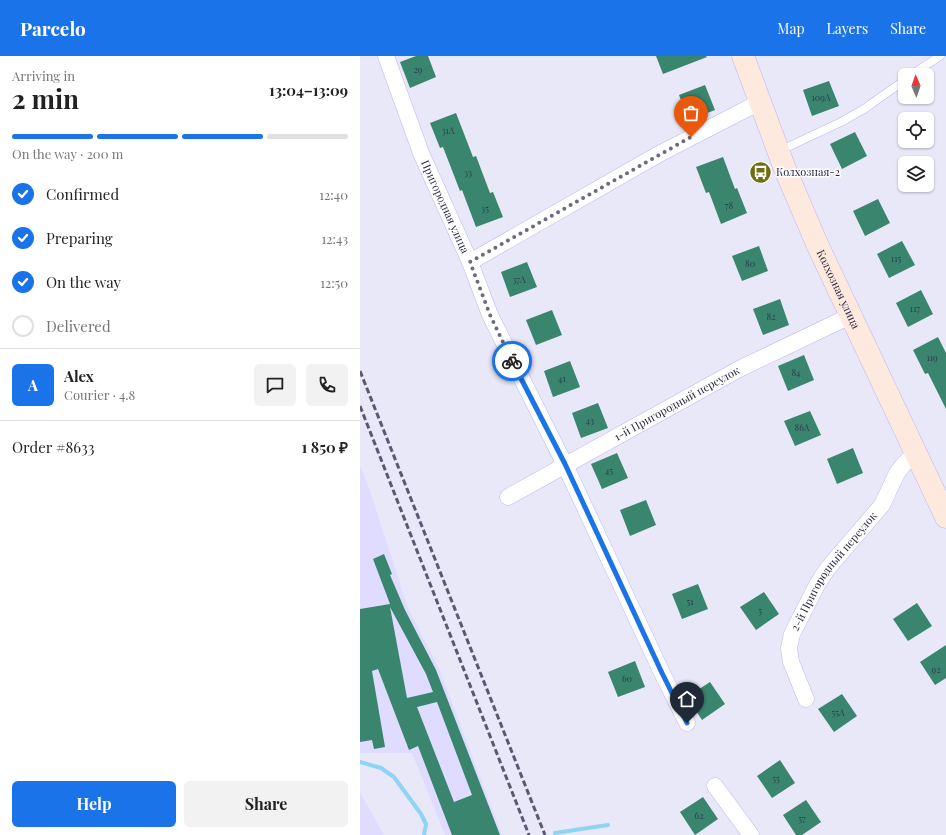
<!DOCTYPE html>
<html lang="en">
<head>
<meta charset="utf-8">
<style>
  :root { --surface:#fff; --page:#f2f2f2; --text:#222; --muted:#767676; --line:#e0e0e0; --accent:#1a73e8 }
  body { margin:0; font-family:"Playfair Display",serif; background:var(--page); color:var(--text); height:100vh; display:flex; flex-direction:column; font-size:15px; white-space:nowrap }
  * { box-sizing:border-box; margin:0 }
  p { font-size:13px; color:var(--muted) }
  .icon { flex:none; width:22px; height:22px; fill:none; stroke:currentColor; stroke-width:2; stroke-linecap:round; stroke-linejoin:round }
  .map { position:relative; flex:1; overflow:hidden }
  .side { display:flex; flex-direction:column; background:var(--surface); width:360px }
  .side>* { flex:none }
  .needle { width:26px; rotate:358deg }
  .tools { position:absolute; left:538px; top:12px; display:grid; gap:8px }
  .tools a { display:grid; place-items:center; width:36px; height:36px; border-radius:6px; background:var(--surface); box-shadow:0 1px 3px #0004; font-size:20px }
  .pin { position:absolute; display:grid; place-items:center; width:34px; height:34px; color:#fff; margin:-41px -17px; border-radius:50% 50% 50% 0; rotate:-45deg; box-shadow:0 0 4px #0007 }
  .pin .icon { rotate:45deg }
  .courier { position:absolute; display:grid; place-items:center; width:40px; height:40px; margin:-20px; border:3px solid #1a73e8; border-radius:50%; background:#fff; color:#222; box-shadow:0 1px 5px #0007 }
  .overview em { font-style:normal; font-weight:700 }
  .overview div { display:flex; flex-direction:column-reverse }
  .overview { display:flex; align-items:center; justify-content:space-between; height:68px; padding:0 12px }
  h1 { font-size:26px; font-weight:700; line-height:30px }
  .bar { display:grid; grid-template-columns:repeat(4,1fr); gap:6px 4px; align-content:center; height:48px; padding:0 12px }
  .bar i { height:5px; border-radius:3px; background:var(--line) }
  .bar .on { background:var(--accent) }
  .bar p { grid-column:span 4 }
  .line { display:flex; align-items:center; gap:10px; padding:0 12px; border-top:1px solid var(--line) }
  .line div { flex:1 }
  .round { display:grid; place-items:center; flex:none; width:42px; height:42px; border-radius:6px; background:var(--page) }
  ol { padding:0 12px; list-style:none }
  li { display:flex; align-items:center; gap:12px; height:44px }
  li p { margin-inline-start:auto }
  li .icon { padding:4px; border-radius:50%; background:var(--accent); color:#fff; stroke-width:4 }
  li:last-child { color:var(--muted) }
  li i { width:22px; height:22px; border:2px solid var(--line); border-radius:50% }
  .cta { display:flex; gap:8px; margin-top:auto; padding:8px 12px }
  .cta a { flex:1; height:46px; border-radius:6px; background:var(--accent); color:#fff; font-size:16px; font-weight:700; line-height:46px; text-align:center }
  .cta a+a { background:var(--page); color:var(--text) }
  header { display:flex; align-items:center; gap:24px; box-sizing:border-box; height:56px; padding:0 20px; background:var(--accent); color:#fff }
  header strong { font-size:19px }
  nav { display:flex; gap:22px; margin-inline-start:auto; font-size:14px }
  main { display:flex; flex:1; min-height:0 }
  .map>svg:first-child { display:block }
  .built { fill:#dfdcff }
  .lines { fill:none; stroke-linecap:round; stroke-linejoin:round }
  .stream { stroke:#8ed4f6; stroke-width:4 }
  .building { fill:#39856d; fill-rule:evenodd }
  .lane-casing { stroke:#bcb6f3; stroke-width:9 }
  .street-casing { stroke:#bcb6f3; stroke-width:17 }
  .secondary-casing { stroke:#bcb6f3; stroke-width:23 }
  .lane { stroke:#fff; stroke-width:8 }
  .street { stroke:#fff; stroke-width:16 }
  .secondary { stroke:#fee9de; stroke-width:22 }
  .rail { stroke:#5b5872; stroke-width:3; stroke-dasharray:6 3; stroke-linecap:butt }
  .done { stroke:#6c6982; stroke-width:4; stroke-dasharray:0 7.2 }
  .route { stroke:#1a73e8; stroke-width:5 }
  .labels { text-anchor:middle; stroke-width:3; stroke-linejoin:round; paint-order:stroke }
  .number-label { font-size:9px; fill:#2d3d4e }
  .poi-label { font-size:11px; fill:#292543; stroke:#fff; text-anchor:start }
  .street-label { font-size:11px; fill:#292543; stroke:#fff }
</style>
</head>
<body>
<header>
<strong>Parcelo</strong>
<nav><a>Map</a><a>Layers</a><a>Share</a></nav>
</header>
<main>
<section class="side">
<div class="overview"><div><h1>2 min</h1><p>Arriving in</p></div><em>13:04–13:09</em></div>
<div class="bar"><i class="on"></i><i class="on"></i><i class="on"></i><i></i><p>On the way · 200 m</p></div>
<ol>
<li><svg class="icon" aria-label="check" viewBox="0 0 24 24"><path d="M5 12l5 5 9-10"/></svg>Confirmed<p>12:40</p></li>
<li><svg class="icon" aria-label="check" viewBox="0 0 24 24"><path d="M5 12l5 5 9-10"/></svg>Preparing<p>12:43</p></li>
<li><svg class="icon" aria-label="check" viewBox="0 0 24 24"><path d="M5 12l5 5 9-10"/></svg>On the way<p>12:50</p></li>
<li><i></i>Delivered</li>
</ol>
<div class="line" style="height:72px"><b class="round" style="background:var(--accent);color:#fff">A</b><div><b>Alex</b><p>Courier · 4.8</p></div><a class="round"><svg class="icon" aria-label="chat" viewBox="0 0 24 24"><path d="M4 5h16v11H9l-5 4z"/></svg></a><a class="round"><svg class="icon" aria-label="phone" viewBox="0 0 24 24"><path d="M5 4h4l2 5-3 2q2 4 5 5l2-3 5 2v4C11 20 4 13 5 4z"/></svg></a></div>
<div class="line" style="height:52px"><div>Order #8633</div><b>1 850 ₽</b></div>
<div class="cta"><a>Help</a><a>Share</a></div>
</section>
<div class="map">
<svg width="586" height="779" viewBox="0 0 586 779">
  <rect width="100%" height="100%" fill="#e9e8f8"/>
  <!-- built -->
  <g class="built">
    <path d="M0,409L9,432L48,552L79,613L142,779H85L52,697H0Z"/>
    <path d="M0,736L24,779H0Z"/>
  </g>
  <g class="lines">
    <!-- stream -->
    <g class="stream">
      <path d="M0,706L21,712L34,721L61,758L66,768L64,779"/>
      <path d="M195,777L248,769"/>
    </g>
  </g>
  <!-- building -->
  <g class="building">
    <path d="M56,0H68L76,21L50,32L40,6Z"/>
    <path d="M296,0H346L347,1L303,18Z"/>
    <path d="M469,25L479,50L452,60L443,34Z"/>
    <path d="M345,29L355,54L329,64L319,39Z"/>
    <path d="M96,57L113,101L116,100L130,137L133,136L143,161L116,171L102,134L100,135L83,91L80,92L70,67Z"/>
    <path d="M495,76L507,100L482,113L470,88Z"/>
    <path d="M363,101L375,133L377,132L387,157L361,168L349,136L346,137L336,111Z"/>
    <path d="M518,143L530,167L505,180L493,155Z"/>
    <path d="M542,185L555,209L529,222L517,198Z"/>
    <path d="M399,190L408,215L382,225L372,200Z"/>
    <path d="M167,206L177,231L150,241L141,216Z"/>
    <path d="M561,234L573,258L548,271L536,247Z"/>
    <path d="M420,243L429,269L403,279L393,253Z"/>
    <path d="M192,254L202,279L176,289L166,264Z"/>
    <path d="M578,281L586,297V353L568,317L565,318L553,294Z"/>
    <path d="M444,299L454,324L428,335L418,310Z"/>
    <path d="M210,305L220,331L193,341L184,315Z"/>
    <path d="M238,347L248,372L221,382L212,357Z"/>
    <path d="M450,355L461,379L435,390L424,365Z"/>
    <path d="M493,392L503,417L477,428L467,403Z"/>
    <path d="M257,397L268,422L242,433L231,408Z"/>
    <path d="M286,444L296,469L270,480L260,454Z"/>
    <path d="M24,498L32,518L30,519L45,554L76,614L140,779H92L58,690L49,694L18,613L12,615L25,691L14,693L12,684L0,686V553L30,548L13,503ZM30,551L66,618L73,636L47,642ZM77,646L112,739L94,746L57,651Z"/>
    <path d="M338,528L348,553L322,563L312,538Z"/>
    <path d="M404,536L419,558L396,574L380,551Z"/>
    <path d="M557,547L572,570L548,585L533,563Z"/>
    <path d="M586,589V622L575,629L560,606Z"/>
    <path d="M275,605L285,631L258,641L248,616Z"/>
    <path d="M350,626L365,648L342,664L327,641Z"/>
    <path d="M482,638L497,660L474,676L458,653Z"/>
    <path d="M420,704L435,727L412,742L397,720Z"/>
    <path d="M343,741L358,763L335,779L320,756Z"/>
    <path d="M446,744L461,766L442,779H436L423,759Z"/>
  </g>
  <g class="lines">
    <defs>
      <g id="lane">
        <path d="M551,19L580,0"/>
        <path d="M419,95L481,66L504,53L545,24"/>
      </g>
      <g id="street">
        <path id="s1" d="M26,0L61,97L110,206L130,259L205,409L302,617L327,667"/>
        <path d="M110,206L299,98L400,46"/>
        <path id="s2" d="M148,441L379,313L490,260"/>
        <path id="s3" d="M446,643L431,606L429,592L432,578L458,527L468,512L522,449L537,417L544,408L555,398"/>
        <path d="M355,730L391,779"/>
      </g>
      <g id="secondary">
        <path id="s4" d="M383,0L425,113L457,188L586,461"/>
      </g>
    </defs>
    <!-- lane casing -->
    <use href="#lane" class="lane-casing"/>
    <!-- street casing -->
    <use href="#street" class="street-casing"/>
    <!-- secondary casing -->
    <use href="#secondary" class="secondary-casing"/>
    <!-- lane -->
    <use href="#lane" class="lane"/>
    <!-- street -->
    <use href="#street" class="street"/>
    <!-- secondary -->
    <use href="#secondary" class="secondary"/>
    <!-- rail -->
    <g class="rail">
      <path d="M0,315L185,779"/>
      <path d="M0,350L169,779"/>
    </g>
  </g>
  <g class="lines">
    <!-- done -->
    <path class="done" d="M152,305L130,259L110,206L331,81"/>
    <!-- route -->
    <path class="route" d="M152,305L205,408L302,617L327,667"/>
  </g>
  <!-- icons -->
  <defs>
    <symbol id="bus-disc" viewBox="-11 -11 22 22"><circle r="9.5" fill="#6f6f11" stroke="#fff"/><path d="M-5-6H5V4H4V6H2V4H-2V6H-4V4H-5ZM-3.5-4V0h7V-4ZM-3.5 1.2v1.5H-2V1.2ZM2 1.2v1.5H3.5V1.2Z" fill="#fff"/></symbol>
  </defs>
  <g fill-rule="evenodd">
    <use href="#bus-disc" x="388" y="104" width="25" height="25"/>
  </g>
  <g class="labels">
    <!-- number labels -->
    <g class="number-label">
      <text x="58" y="17">29</text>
      <text x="461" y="45">109А</text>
      <text x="88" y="78">31А</text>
      <text x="108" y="120">33</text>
      <text x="369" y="153">78</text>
      <text x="125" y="156">35</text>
      <text x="536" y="206">115</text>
      <text x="390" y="211">80</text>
      <text x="159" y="227">37А</text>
      <text x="555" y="256">117</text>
      <text x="411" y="264">82</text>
      <text x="572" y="305">119</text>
      <text x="436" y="320">84</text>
      <text x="202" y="326">41</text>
      <text x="230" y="368">43</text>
      <text x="442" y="375">86А</text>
      <text x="249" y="418">45</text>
      <text x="330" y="549">51</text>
      <text x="400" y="558">5</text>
      <text x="576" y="617">92</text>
      <text x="267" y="626">60</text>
      <text x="478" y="660">55А</text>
      <text x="416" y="726">55</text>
      <text x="339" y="763">62</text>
      <text x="442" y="766">57</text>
    </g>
    <!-- poi labels -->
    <g class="poi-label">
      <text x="416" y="120">Колхозная-2</text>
    </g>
    <!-- street labels -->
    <g class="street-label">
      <text dy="4" stroke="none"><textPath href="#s1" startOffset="162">Пригородная улица</textPath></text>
      <text dy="4" stroke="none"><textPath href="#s4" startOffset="252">Колхозная улица</textPath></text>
      <text dy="4" stroke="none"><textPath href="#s2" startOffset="193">1-й Пригородный переулок</textPath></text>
      <text dy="4" stroke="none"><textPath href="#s3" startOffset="144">2-й Пригородный переулок</textPath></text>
    </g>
  </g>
</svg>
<div class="tools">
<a><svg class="needle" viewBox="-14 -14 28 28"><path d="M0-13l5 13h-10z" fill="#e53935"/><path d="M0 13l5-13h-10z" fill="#767676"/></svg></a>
<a><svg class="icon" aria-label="locate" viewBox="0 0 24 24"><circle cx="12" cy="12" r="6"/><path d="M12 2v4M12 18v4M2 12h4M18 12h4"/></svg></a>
<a><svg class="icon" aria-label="layers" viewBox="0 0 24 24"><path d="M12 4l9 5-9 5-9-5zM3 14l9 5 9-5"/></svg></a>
</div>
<div class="pin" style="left:331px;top:81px;background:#ea580c"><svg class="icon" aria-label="bag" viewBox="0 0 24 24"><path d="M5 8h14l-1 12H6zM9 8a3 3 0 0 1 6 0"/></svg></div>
<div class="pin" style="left:327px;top:667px;background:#1f2937"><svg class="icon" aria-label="home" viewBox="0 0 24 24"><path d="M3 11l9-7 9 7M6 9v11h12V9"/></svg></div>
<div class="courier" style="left:152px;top:305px"><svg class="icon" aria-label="bike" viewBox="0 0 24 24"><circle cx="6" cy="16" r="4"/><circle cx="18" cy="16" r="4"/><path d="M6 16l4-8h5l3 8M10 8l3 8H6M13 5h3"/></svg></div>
</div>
</main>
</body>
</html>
